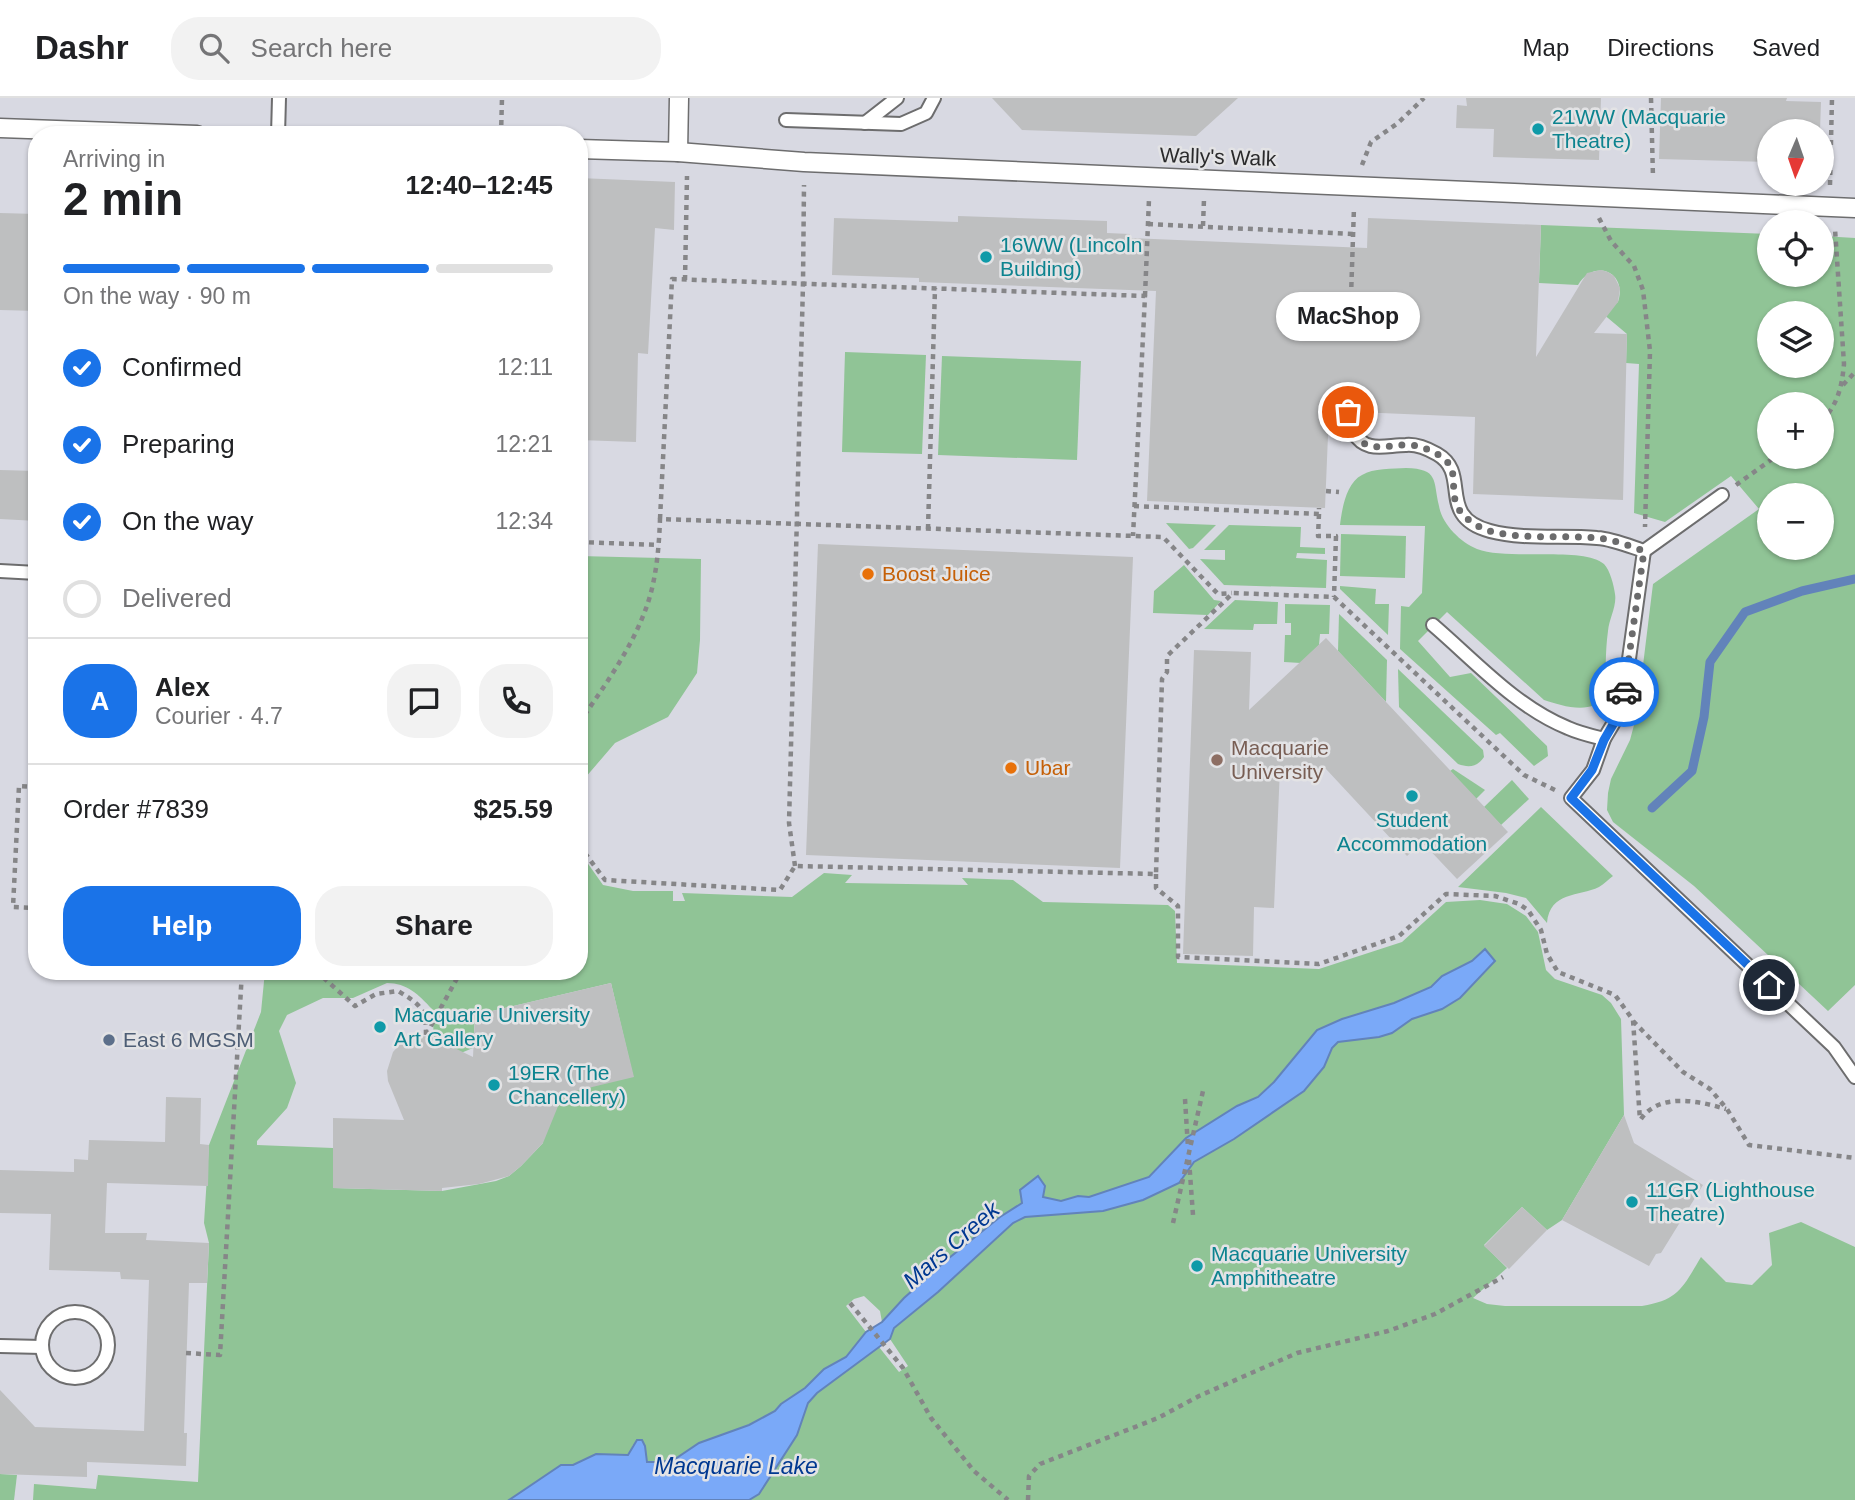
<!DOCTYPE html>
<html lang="en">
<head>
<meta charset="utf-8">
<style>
  :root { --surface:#fff; --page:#f2f2f2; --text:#202124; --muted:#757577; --line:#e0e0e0; --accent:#1a73e8 }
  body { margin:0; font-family:Helvetica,sans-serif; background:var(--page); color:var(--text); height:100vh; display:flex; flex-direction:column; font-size:26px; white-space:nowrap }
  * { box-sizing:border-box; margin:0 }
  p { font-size:23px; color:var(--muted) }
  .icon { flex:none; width:38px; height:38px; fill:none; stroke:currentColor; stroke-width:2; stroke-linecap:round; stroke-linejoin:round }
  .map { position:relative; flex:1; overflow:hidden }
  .side { position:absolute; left:28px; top:28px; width:560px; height:854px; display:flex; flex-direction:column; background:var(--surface); border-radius:28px; box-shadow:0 2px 5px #0004 }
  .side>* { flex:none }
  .needle { width:46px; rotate:182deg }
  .tools { position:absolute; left:1757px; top:21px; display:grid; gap:14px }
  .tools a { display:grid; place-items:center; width:77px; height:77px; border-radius:50%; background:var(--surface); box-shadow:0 2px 5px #0004; font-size:35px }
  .pin { position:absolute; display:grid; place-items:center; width:60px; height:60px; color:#fff; margin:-30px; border:4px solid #fff; border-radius:50%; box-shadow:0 2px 7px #0007 }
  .courier { position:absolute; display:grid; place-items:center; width:70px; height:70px; margin:-35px; border:5px solid #1a73e8; border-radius:50%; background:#fff; color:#222; box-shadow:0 2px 9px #0007 }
  .bubble { position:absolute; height:49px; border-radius:24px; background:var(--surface); box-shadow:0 2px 5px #0004; font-size:23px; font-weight:700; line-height:49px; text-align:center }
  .head em { font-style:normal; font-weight:700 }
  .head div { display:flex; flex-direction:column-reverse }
  .head { display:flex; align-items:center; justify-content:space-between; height:119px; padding:0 35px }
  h1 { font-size:46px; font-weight:700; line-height:52px }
  .bar { display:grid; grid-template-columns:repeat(4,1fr); gap:10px 7px; align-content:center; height:84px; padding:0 35px }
  .bar i { height:9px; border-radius:5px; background:var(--line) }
  .bar .active { background:var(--accent) }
  .bar p { grid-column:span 4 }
  .line { display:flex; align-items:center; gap:18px; padding:0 35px; border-top:2px solid var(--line) }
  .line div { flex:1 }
  .round { display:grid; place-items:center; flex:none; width:74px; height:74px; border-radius:28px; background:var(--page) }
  ol { padding:0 35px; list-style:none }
  li { display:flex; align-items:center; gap:21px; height:77px }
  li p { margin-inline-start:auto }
  li .icon { padding:7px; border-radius:50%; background:var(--accent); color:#fff; stroke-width:4 }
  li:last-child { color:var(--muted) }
  li i { width:38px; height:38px; border:4px solid var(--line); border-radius:50% }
  .action { display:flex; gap:14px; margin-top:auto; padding:14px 35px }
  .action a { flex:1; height:80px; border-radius:28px; background:var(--accent); color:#fff; font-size:28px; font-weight:700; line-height:80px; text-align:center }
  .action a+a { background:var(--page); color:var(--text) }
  header { display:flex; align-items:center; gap:42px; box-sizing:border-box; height:98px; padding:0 35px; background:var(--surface); border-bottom:2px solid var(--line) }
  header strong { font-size:33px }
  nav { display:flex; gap:38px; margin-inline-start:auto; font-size:24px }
  .search { width:490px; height:63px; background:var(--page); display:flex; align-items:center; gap:18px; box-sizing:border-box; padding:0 24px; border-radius:28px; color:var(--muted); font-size:26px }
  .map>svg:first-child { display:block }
  .built { fill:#d8d9e2; fill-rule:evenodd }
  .green { fill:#90c496; fill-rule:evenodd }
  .water { fill:#7aa9f8; stroke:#6283ba; stroke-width:2 }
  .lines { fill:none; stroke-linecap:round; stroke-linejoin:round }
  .stream { stroke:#6283ba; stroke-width:9 }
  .building { fill:#bebfc0 }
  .service-casing { stroke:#6d6d6e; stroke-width:16 }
  .pedestrian-casing { stroke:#6d6d6e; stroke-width:21 }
  .path { stroke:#868688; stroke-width:4.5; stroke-dasharray:5 5; stroke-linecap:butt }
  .service { stroke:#fff; stroke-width:12 }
  .pedestrian { stroke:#fff; stroke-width:18 }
  .done { stroke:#6b6b6c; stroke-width:7; stroke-dasharray:0 12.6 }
  .route { stroke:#1a73e8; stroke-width:9 }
  .culture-dot { fill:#0f9aa8; stroke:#e3e3e5; stroke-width:2.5 }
  .food-dot { fill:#e8710a; stroke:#e3e3e5; stroke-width:2.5 }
  .education-dot { fill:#8d6e63; stroke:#e3e3e5; stroke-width:2.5 }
  .service-dot { fill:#5c6f8a; stroke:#e3e3e5; stroke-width:2.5 }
  .labels { text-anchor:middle; stroke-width:5; stroke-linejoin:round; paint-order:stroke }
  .culture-label { font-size:21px; fill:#0d838f; stroke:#e3e3e5; text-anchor:start }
  .street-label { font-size:21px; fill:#2a2a2b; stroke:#e3e3e5 }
  .food-label { font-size:21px; fill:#c56008; stroke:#e3e3e5; text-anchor:start }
  .education-label { font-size:21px; fill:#785e54; stroke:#e3e3e5; text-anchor:start }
  .service-label { font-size:21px; fill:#4e5e75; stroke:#e3e3e5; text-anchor:start }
  .water-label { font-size:23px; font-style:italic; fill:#003891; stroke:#e3e3e5 }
</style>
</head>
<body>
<header>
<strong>Dashr</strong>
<div class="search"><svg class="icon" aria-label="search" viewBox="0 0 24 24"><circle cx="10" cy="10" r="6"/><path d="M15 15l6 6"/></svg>Search here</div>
<nav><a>Map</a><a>Directions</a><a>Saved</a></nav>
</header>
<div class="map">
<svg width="1855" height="1402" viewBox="0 0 1855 1402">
  <rect width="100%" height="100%" fill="#e3e3e5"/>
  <!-- built -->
  <path class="built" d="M0,0H1855V1402H0ZM1769,33H1822V86H1769ZM37,37H579V873H37ZM1769,124H1822V177H1769ZM1769,215H1822V268H1769ZM1769,306H1822V359H1769ZM1769,397H1822V450H1769Z"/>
  <!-- green -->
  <g class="green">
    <path d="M1541,127L1769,136V177H1822V138L1855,140V887L1828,913L1694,788L1613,724L1607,712L1608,695L1611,681L1630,642L1637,616L1653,486L1759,411L1731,378L1665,424L1634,415L1639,266L1626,265L1627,236L1602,215L1618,204C1628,174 1594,160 1578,187L1539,185ZM1769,215H1822V268H1769ZM1769,306H1822V359H1769ZM1769,397H1822V450H1769Z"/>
    <path d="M845,254L926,257L922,356L842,354Z"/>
    <path d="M942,258L1081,263L1077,362L938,357Z"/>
    <path d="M1406,370C1439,371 1433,382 1439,408C1442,426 1460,444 1477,451C1508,463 1583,448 1604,466C1610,472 1614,488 1615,496C1617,508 1609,521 1608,533C1605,554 1606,576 1605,597C1594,618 1562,608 1544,602L1447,514L1418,543L1450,579L1471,575L1547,648L1548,658L1534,668L1500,635L1496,637L1400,551L1401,508L1409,509L1422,495L1425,428L1340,427C1342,411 1346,385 1362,377C1373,370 1393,371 1406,370Z"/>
    <path d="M1166,425L1216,427L1193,450L1189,451Z"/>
    <path d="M1229,427L1301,429L1300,449L1325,450V456L1297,455L1296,460L1327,462L1326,490L1224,487L1200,461L1225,462V452H1204Z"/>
    <path d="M1341,436L1406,438L1405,480L1340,478Z"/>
    <path d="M579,458L701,461L700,542L697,575L668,619L615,645L579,687Z"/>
    <path d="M1184,467L1214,502L1221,503L1208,517L1153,515L1154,493Z"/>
    <path d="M1340,488L1376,491L1375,506H1389L1388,537L1340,491Z"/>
    <path d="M1235,502L1278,504L1277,526H1254L1253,532L1204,531Z"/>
    <path d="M1285,506L1330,507L1329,536H1320L1319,547L1301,565L1284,564L1285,537H1291V525H1285Z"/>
    <path d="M1339,516L1387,562L1386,604L1338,553Z"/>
    <path d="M1398,571L1483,652L1484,659C1477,669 1469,670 1458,666L1399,609Z"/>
    <path d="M1453,671L1485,692L1476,701L1450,673Z"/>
    <path d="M1512,682L1529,701L1501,727L1484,709Z"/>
    <path d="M1541,709L1613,778C1609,781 1604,786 1599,789C1579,799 1550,793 1547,825L1526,800L1506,795L1458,789Z"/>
    <path d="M579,753L603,787L633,793H673V803H685L682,795L792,799L824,775L852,777L845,785L968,787L962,780L1013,782L1043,804L1168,807L1175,813L1177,865L1319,871L1402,844L1446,804L1480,802L1507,806L1526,818L1538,834L1546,872L1555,881L1602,897L1611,905L1621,921L1624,1017L1562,1122L1547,1132L1522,1109L1484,1147L1507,1170L1473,1200L1487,1206L1505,1208H1642C1679,1202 1683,1189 1701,1159L1726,1184L1752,1187L1772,1167L1769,1135L1801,1124L1855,1149V1402H749L759,1396L797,1337L808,1305L819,1293L872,1252L879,1249L899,1274L908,1268L890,1241L893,1231L938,1194L1013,1125L1025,1119L1103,1113L1179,1085L1194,1064L1234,1041L1304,993L1324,969L1332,950L1338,944L1379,939L1392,935L1412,921L1442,911L1460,900L1495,863L1485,852L1472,863L1442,878L1431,889L1394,905L1342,921L1317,932L1274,984L1257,999L1237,1008L1216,1023L1149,1079L1089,1099L1078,1098L1061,1103L1043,1099L1045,1088L1038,1078L1022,1105L999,1119L949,1160L904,1200L882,1224L880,1213L864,1198L854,1201L846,1208L866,1234L846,1259L824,1271L805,1290L781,1306L775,1313L749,1327L699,1345L675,1361L661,1364H647L633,1347L629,1357L596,1356L573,1367H561L509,1402H33L34,1386L96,1391L98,1377L198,1384L209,1145L204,1125L209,1047L261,914L265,873H579ZM387,885C407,885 419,897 432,911L434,939L446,945L456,957L473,950L475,917L611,885L633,978L495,1012L543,1045L521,1068L509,1078L496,1083L442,1093L333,1090V1050L257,1047V1043L287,1010L296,985L279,933L287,917L323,900H353Z"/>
    <path d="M0,1376L17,1377L14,1402H0Z"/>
  </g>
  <!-- water -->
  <path class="water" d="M1485,851L1495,863L1460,900L1442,911L1412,921L1392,935L1379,939L1338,944L1332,950L1324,969L1304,993L1234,1041L1194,1064L1179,1085L1143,1102L1103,1113L1025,1119L1013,1125L938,1194L894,1230L890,1241L817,1295L808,1305L797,1337L759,1396L749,1402H509L561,1367H573L596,1356L628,1357L637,1342H642L645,1348L647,1364H661L675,1361L699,1345L749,1327L775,1313L781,1306L805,1290L824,1271L846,1259L866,1234L882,1224L904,1200L949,1160L1000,1119L1022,1105L1020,1092L1038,1078L1045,1088L1043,1099L1061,1103L1078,1098L1089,1099L1149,1079L1186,1040L1237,1008L1258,999L1274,984L1317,932L1342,921L1394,905L1431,889L1442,878L1472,863Z"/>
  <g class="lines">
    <!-- stream -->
    <path class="stream" d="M1652,710L1692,673L1704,619L1710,564L1745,514L1802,493L1855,481"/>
  </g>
  <!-- building -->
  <g class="building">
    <path d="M992,0H1238L1196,38L1022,32Z"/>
    <path d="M1466,0H1601L1599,62L1493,59L1494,31L1456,30L1457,7L1467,8Z"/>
    <path d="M1661,0H1787L1786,3L1821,4L1820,33L1786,28V33H1769V64L1659,61Z"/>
    <path d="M579,80L675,84L674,132L655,130L648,256L638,255L636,344L579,342Z"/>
    <path d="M0,115L37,116V213L0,212Z"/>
    <path d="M958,118L1107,123V135L1130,136V140L1367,150L1368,120L1541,127L1536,259L1587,175L1601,172L1608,174L1614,178L1620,190L1618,204L1594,235L1627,236L1623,402L1473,396L1475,319L1357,314L1355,309L1349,305L1343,307L1339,314L1329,313L1325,410L1147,403L1156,193L919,184V180L832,177L834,120L958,124Z"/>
    <path d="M0,372L37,373V423L0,421Z"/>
    <path d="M818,446L1133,459L1120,770L806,757Z"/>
    <path d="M1326,540L1508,734L1457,781L1422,744L1407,758L1326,671L1280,670L1274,810L1254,809L1253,858L1183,856L1194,552L1251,554L1249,612Z"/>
    <path d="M611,885L634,979L563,996L543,1045L521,1068L509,1078L479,1086L442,1090V1093L333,1090V1020L404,1022L388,983L387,973L393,954L401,945L415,939L430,938L473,959L475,917Z"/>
    <path d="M166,999L201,1000L200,1046L209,1047L208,1088L107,1085L105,1135H147L146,1142L209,1145L207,1185H189L184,1335H187L186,1368L87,1364V1379L0,1376V1292L35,1329L144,1333L149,1182L121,1181L120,1174L49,1172L51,1116L0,1115V1072L74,1074V1061L88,1062L89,1042L165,1044Z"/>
    <path d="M1624,1017L1634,1045L1703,1087L1661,1155L1656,1156L1649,1168L1562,1122Z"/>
    <path d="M1522,1109L1547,1132L1509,1171L1484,1148Z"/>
  </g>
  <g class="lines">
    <defs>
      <g id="service">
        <path d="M786,22L901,26L926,15L934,0"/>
        <path d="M865,25L897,0"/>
        <path d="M278,37L279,0"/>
        <path d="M1348,314C1348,322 1349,328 1353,334C1366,356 1385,347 1406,347C1416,346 1428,351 1437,356C1472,376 1435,418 1490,433C1524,442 1562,437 1597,440C1613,441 1629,448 1644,453L1622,611L1604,641L1593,672L1571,700L1834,949L1855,979"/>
        <path d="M1644,453L1722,397"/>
        <path d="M0,473L37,475"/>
        <path d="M1433,527C1475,563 1516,609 1568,630C1579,635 1592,638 1604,641"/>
        <circle cx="75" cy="1247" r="33"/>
        <path d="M0,1248L42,1249"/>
      </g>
      <g id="pedestrian">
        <path d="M0,30L197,37"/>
        <path d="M579,51L678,54L804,64L1855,110"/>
        <path d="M678,54L679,0"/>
      </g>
    </defs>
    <!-- service casing -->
    <use href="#service" class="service-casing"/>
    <!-- pedestrian casing -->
    <use href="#pedestrian" class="pedestrian-casing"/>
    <!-- path -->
    <g class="path">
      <path d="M1651,0L1653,80"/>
      <path d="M501,37L502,0"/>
      <path d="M1362,67L1371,44L1398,25L1424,0"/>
      <path d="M1830,87L1832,0"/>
      <path d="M1599,120L1611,143L1634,168L1643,192L1650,253L1645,429"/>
      <path d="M1148,126L1353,136"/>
      <path d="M1203,128L1204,101"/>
      <path d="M685,182L687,78"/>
      <path d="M1145,198L1149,101"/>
      <path d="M1351,199L1354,109"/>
      <path d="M1843,287L1855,274"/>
      <path d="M1822,323C1838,306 1842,288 1844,266L1835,131"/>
      <path d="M1736,387L1775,359"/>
      <path d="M1326,393L1339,394"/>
      <path d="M1134,408L1319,416V410"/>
      <path d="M1319,416L1318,438H1336L1334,499"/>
      <path d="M660,421L672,181L1145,198L1133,438"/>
      <path d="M928,431L935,190"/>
      <path d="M579,444L659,447"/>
      <path d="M579,625C603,590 630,553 645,513C656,485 659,451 660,421L1163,439L1218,496L1232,495"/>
      <path d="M37,689L19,688L13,809L37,810"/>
      <path d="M579,747L605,782L780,792L795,768L1156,776L1162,581L1167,574V558L1233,495L1334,499L1524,677L1555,692"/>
      <path d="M795,768L789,725L803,186L804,87"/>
      <path d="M1156,776V790L1178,808V859L1319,866L1399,838L1446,796L1495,798L1519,806L1528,812L1541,832L1547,856L1558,874L1615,897L1633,922L1640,1022"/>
      <path d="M316,873L355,908L376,896L398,893C421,907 426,910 426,938"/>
      <path d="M1633,923L1683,974L1710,991L1727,1011L1749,1047L1855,1060"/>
      <path d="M426,937L461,873"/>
      <path d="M1185,1001L1188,1050"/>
      <path d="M1641,1021C1660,994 1699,1003 1726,1011"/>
      <path d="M1189,1062L1193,1117"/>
      <path d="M1173,1125L1203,993"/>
      <path d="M850,1205L903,1270L931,1320L974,1373L1008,1402"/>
      <path d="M186,1255L220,1257L242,873"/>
      <path d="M1028,1402L1029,1378L1040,1366L1158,1320L1199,1298L1297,1255L1388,1233L1435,1216L1503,1179"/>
    </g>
    <!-- service -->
    <use href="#service" class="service"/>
    <!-- pedestrian -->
    <use href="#pedestrian" class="pedestrian"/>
  </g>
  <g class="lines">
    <!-- done -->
    <path class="done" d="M1348,314C1347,322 1349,328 1353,334C1366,356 1385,347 1406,347C1416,346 1428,351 1437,356C1459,368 1451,382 1455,402C1458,417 1476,429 1490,433C1524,442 1562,437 1597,440C1613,441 1629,448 1644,453L1624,594"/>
    <!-- route -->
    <path class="route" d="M1624,594L1622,611L1604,642L1592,672L1571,700L1769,887"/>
  </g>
  <!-- markers -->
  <g class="culture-dot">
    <circle cx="1538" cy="31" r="7"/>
    <circle cx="986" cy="159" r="7"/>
    <circle cx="1412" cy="698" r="7"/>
    <circle cx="380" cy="929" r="7"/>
    <circle cx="494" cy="987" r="7"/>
    <circle cx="1632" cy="1104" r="7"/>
    <circle cx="1197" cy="1168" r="7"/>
  </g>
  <g class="food-dot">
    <circle cx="868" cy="476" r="7"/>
    <circle cx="1011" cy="670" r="7"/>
  </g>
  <circle class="education-dot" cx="1217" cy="662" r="7"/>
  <circle class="service-dot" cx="109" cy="942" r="7"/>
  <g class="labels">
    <!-- culture labels -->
    <g class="culture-label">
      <text x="1552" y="26">21WW (Macquarie<tspan x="1552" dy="24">Theatre)</tspan></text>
      <text x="1000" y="154">16WW (Lincoln<tspan x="1000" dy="24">Building)</tspan></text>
      <text x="1412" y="729" text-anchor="middle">Student<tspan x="1412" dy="24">Accommodation</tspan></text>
      <text x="394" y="924">Macquarie University<tspan x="394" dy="24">Art Gallery</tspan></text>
      <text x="508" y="982">19ER (The<tspan x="508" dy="24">Chancellery)</tspan></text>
      <text x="1646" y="1099">11GR (Lighthouse<tspan x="1646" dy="24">Theatre)</tspan></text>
      <text x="1211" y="1163">Macquarie University<tspan x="1211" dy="24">Amphitheatre</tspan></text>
    </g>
    <!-- street labels -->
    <g class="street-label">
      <text transform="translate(1218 59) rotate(2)" y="7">Wally's Walk</text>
    </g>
    <!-- food labels -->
    <g class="food-label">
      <text x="882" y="483">Boost Juice</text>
      <text x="1025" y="677">Ubar</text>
    </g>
    <!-- education labels -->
    <g class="education-label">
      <text x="1231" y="657">Macquarie<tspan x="1231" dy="24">University</tspan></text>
    </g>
    <!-- service labels -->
    <g class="service-label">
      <text x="123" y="949">East 6 MGSM</text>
    </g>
    <!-- water labels -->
    <g class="water-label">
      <text transform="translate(951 1147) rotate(-41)" y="8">Mars Creek</text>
      <text x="736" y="1376">Macquarie Lake</text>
    </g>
  </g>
</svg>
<div class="tools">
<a><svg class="needle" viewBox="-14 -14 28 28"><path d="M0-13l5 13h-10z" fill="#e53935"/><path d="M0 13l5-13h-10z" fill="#757577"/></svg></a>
<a><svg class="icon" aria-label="locate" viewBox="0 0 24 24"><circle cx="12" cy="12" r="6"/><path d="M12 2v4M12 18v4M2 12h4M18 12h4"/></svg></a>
<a><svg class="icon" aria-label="layers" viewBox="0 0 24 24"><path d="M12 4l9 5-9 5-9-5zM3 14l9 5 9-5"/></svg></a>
<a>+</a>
<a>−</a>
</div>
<div class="pin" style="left:1348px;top:314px;background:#ea580c"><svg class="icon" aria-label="bag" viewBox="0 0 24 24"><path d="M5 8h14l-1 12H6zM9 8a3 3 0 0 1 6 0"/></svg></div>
<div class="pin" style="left:1769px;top:887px;background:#1f2937"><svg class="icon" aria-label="home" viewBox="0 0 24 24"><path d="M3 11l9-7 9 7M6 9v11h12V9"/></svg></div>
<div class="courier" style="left:1624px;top:594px"><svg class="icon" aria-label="car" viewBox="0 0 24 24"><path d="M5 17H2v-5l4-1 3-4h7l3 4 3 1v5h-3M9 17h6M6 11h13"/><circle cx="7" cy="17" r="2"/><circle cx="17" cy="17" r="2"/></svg></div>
<div class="bubble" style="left:1276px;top:194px;width:144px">MacShop</div>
<section class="side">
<div class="head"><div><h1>2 min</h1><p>Arriving in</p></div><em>12:40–12:45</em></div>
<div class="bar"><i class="active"></i><i class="active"></i><i class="active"></i><i></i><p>On the way · 90 m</p></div>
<ol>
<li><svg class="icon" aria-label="check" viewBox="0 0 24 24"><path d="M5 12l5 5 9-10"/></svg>Confirmed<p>12:11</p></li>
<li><svg class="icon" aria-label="check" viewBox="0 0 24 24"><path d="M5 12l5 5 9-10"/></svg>Preparing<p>12:21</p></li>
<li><svg class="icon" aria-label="check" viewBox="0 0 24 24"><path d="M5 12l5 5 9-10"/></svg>On the way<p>12:34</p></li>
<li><i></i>Delivered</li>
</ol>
<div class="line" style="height:126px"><b class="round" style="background:var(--accent);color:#fff">A</b><div><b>Alex</b><p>Courier · 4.7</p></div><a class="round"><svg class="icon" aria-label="chat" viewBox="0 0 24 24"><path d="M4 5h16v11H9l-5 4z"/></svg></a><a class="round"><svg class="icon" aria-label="phone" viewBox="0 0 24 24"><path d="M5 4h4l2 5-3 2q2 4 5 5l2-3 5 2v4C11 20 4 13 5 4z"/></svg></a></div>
<div class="line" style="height:91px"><div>Order #7839</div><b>$25.59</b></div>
<div class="action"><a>Help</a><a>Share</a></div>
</section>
</div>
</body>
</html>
